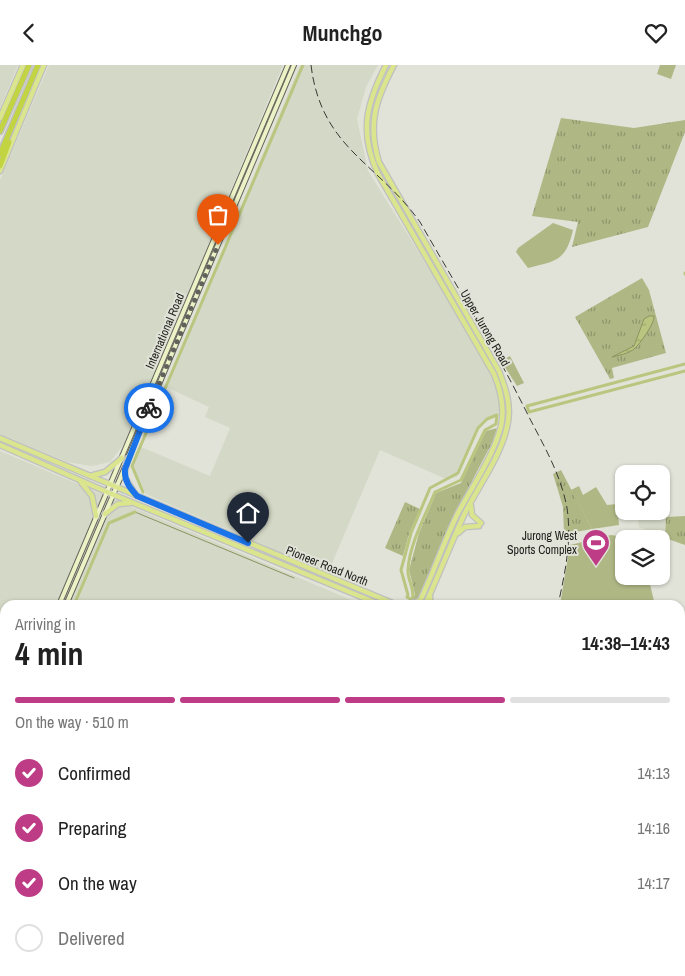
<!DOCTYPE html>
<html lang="en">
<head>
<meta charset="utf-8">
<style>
  :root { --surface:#fff; --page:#f2f2f2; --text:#222; --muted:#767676; --line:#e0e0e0; --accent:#be3c85 }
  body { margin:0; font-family:"Archivo Narrow",sans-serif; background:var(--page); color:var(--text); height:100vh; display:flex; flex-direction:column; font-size:19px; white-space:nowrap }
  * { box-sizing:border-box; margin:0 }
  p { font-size:16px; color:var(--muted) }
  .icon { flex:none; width:28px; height:28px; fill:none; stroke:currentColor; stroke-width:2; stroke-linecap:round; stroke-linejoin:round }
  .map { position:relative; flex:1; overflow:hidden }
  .sheet { position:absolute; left:0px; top:535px; width:685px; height:376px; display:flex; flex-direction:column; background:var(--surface); border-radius:15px 15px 0 0; box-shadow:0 1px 4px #0004 }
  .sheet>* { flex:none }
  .controls { position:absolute; left:615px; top:400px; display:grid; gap:10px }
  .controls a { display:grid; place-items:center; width:55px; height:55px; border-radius:10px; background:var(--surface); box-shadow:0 1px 4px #0004; font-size:25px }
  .pin { position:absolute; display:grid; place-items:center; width:42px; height:42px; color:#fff; margin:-51px -21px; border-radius:50% 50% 50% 0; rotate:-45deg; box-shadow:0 0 5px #0007 }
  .pin .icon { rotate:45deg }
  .courier { position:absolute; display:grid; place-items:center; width:50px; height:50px; margin:-25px; border:4px solid #1a73e8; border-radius:50%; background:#fff; color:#222; box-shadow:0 1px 6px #0007 }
  .summary em { font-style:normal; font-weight:700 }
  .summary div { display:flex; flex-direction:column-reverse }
  .summary { display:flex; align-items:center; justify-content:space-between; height:85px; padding:0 15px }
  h1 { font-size:32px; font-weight:700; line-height:38px }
  .bar { display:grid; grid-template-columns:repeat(4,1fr); gap:8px 5px; align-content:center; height:60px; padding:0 15px }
  .bar i { height:6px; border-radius:4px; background:var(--line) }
  .bar .active { background:var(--accent) }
  .bar p { grid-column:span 4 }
  ol { padding:0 15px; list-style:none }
  li { display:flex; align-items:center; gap:15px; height:55px }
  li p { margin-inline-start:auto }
  li .icon { padding:5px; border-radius:50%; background:var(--accent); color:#fff; stroke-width:4 }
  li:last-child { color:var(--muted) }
  li i { width:28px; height:28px; border:2px solid var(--line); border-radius:50% }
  header { display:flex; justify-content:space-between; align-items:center; height:65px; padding:0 15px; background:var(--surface); font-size:22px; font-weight:700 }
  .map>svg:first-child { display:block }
  .built { fill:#d4d8c6 }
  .grass { fill:url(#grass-tufts) }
  .park { fill:#afb885 }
  .water { fill:url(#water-ripples); stroke:#8b9360 }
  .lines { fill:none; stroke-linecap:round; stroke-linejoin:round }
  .stream { stroke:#8b9360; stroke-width:1 }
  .canal { stroke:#bac67f; stroke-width:3 }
  .secondary-casing { stroke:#63655c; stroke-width:6 }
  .primary-casing { stroke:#bfc0bf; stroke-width:7 }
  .highway-casing { stroke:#bfc0bf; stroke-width:8 }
  .secondary { stroke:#edf2c6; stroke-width:4 }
  .primary { stroke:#dae58e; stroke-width:4.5 }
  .highway { stroke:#c2d442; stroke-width:5 }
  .rail { stroke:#373833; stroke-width:1; stroke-dasharray:8 4; stroke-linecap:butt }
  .done { stroke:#61625c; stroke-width:5; stroke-dasharray:0 9 }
  .route { stroke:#1a73e8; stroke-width:6 }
  .labels { text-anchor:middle; stroke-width:4; stroke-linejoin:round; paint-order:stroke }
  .street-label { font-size:12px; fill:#1c1d19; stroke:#e1e3d8 }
  .poi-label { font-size:12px; fill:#1c1d19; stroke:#e1e3d8; text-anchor:end }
</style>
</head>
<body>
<header><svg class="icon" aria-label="back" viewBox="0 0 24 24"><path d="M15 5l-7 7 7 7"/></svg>Munchgo<svg class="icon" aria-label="heart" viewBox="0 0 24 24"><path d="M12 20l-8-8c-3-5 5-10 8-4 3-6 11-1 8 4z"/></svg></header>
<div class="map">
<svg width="685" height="911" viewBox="0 0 685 911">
  <defs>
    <pattern id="grass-tufts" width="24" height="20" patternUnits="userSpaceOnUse" patternTransform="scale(1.25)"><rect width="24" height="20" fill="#afb885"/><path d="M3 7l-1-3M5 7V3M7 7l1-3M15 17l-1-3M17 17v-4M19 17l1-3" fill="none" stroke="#8e956c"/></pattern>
    <pattern id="water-ripples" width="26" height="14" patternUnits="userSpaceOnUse" patternTransform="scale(1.25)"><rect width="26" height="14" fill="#bac67f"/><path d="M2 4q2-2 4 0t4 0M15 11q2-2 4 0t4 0" fill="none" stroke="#9faa6d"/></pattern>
  </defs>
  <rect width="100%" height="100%" fill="#e1e3d8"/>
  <!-- built -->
  <g class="built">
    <path d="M0,0H18L0,43Z"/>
    <path d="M49,0H283L127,375L110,397L92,401L67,397L0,369V115Z"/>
    <path d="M300,0H378L366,22L357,54L368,106L445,229L498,321L500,340L499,349L487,354L477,363L457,412L446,414L380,385L328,508L146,429L133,401L141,382L210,411L230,363L205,352L209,342L166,322Z"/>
    <path d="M0,386L363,540H5V835L0,830Z"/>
    <path d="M666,452L665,473L639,462L638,453Z"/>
    <path d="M685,694V748L680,749V696Z"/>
    <path d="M84,906H246L244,911H89Z"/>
  </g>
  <!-- grass -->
  <g class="grass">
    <path d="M561,53L634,63L685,55V67L648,162L572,182L578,157L532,151Z"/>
    <path d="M642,213L649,225L666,288L612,303L614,313L610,314L575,252Z"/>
    <path d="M497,363L493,376L452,454L418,533L413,535L415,529L409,505L419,468L436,428L461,418L486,366Z"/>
    <path d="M561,405L592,464L564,469L563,442L553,409Z"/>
    <path d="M405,437L420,444L409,469L403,491L385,483Z"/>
    <path d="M685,451V480L665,473L666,452Z"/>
  </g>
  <!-- park -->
  <g class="park">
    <path d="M660,0H676L671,14L657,9Z"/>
    <path d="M553,158L573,165C566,196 556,196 528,203L516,187L518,183Z"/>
    <path d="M510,291L524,318L517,321L501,296Z"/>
    <path d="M579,421L583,430L596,422L607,440L617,439L619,460L592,464L571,425Z"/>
    <path d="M611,470L635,474H624V511H648L654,536L653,540H560L570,480Z"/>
    <path d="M680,890L685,891V911L654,910L655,906H680Z"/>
  </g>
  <!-- water -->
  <path class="water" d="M649,251H654C655,258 640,279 634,284C630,288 617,291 612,292L634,281L644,254Z"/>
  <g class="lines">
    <!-- stream -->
    <g class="stream">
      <path d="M135,447L294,513"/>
      <path d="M680,682L685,680"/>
    </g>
    <!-- canal -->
    <g class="canal">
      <path d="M685,208V209"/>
      <path d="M685,299L527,341L529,347L685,306"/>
      <path d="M497,350L496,359L485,365L461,415L435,427C426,449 409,480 408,505C407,515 416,525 412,535L407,532L408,530L401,505L411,468L430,423L458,408L478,363L487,354Z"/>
      <path d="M143,427L132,401L303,0"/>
      <path d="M74,540L109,458L135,447"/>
      <path d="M0,712L5,700"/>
      <path d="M0,830L5,834"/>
      <path d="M85,906L90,911"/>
    </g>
    <defs>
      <g id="secondary">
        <path d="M127,395L294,0"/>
        <path d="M59,540L288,0"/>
        <path d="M66,540L125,402"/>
        <path d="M680,600L685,609"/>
        <path d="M680,614L685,623"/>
        <path d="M0,679L5,668"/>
        <path d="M680,688L685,686"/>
        <path d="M0,693L5,681"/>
        <path d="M680,693L685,691"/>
        <path d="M421,911L422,906"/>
        <path d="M426,911L427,906"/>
        <path d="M566,911L567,906"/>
        <path d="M569,911L570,906"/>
      </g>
      <g id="primary">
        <path d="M386,0C366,39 359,68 378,109L494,309C501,326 505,343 501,361C493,392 473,420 458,448C443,478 433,510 418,540"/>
        <path d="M394,0C376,34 367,59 379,97L499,306C506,324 512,342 507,362C500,393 479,420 465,448C451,478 439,510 425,540"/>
        <path d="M0,53L23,0"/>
        <path d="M0,106L44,0"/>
        <path d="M0,373L397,540"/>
        <path d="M0,380L107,427L381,540"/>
        <path d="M128,393L124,411L136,430"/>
        <path d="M90,411L105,407L122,393"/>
        <path d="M81,417L92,431L96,451"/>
        <path d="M471,441L472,450L481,458"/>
        <path d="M105,449L118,439L130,438"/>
        <path d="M458,468L465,462L479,461"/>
        <path d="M430,531V540"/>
        <path d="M405,540L420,536"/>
        <path d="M680,572L685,571"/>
        <path d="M680,581L685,578"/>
        <path d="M263,911L264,906"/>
        <path d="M270,911L271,906"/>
      </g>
      <g id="highway">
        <path d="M0,66L29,0"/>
        <path d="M0,89L38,0"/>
        <path d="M0,101L9,77"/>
      </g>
    </defs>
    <!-- secondary casing -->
    <use href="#secondary" class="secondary-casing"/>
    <!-- primary casing -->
    <use href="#primary" class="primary-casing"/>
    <!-- highway casing -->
    <use href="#highway" class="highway-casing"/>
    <!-- secondary -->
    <use href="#secondary" class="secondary"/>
    <!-- primary -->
    <use href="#primary" class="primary"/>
    <!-- highway -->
    <use href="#highway" class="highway"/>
    <!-- rail -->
    <g class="rail">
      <path d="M311,0C321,83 377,97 420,157C457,222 496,285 529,352C544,381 561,410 567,443C572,476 565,508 558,540"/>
      <path d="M413,911L414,906"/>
    </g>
  </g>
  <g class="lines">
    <!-- done -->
    <path class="done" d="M149,343L218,180"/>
    <!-- route -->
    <path class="route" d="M149,343L125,404C124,416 130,423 137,431L248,478"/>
  </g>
  <!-- icons -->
  <defs>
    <symbol id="stadium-pin" viewBox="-11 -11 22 30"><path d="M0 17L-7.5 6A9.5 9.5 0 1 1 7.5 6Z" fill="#be3c85" stroke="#e1e3d8"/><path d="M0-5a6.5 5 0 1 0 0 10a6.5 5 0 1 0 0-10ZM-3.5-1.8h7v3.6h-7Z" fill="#fff"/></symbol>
  </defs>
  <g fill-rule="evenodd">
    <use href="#stadium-pin" x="580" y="462" width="32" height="43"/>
  </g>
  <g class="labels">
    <!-- street labels -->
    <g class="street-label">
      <text transform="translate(485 263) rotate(60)" y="4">Upper Jurong Road</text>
      <text transform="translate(165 266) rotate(-67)" y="4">International Road</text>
      <text transform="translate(327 501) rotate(22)" y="4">Pioneer Road North</text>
    </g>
    <!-- poi labels -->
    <g class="poi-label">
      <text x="577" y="475">Jurong West<tspan x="577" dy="14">Sports Complex</tspan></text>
    </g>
  </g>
</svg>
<div class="controls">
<a><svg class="icon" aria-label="locate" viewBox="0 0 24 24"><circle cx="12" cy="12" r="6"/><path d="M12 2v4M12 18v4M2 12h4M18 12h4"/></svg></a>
<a><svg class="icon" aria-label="layers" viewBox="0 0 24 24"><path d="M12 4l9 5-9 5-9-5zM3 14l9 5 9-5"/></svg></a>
</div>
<div class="pin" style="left:218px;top:180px;background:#ea580c"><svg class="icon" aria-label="bag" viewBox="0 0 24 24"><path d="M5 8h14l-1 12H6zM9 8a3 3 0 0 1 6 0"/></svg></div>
<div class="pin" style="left:248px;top:478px;background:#1f2937"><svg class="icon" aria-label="home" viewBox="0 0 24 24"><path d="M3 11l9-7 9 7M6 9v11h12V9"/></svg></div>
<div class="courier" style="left:149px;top:343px"><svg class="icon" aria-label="bike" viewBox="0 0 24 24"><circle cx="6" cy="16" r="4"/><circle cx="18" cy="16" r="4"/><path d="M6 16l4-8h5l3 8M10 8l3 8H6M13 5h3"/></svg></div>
<section class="sheet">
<div class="summary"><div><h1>4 min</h1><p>Arriving in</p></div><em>14:38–14:43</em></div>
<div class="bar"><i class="active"></i><i class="active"></i><i class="active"></i><i></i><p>On the way · 510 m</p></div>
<ol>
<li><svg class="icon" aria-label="check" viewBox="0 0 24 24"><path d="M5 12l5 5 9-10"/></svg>Confirmed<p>14:13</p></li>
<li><svg class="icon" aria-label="check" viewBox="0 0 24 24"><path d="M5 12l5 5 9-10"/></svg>Preparing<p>14:16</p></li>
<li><svg class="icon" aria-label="check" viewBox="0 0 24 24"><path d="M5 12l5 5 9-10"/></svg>On the way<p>14:17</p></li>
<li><i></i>Delivered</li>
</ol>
</section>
</div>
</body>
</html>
